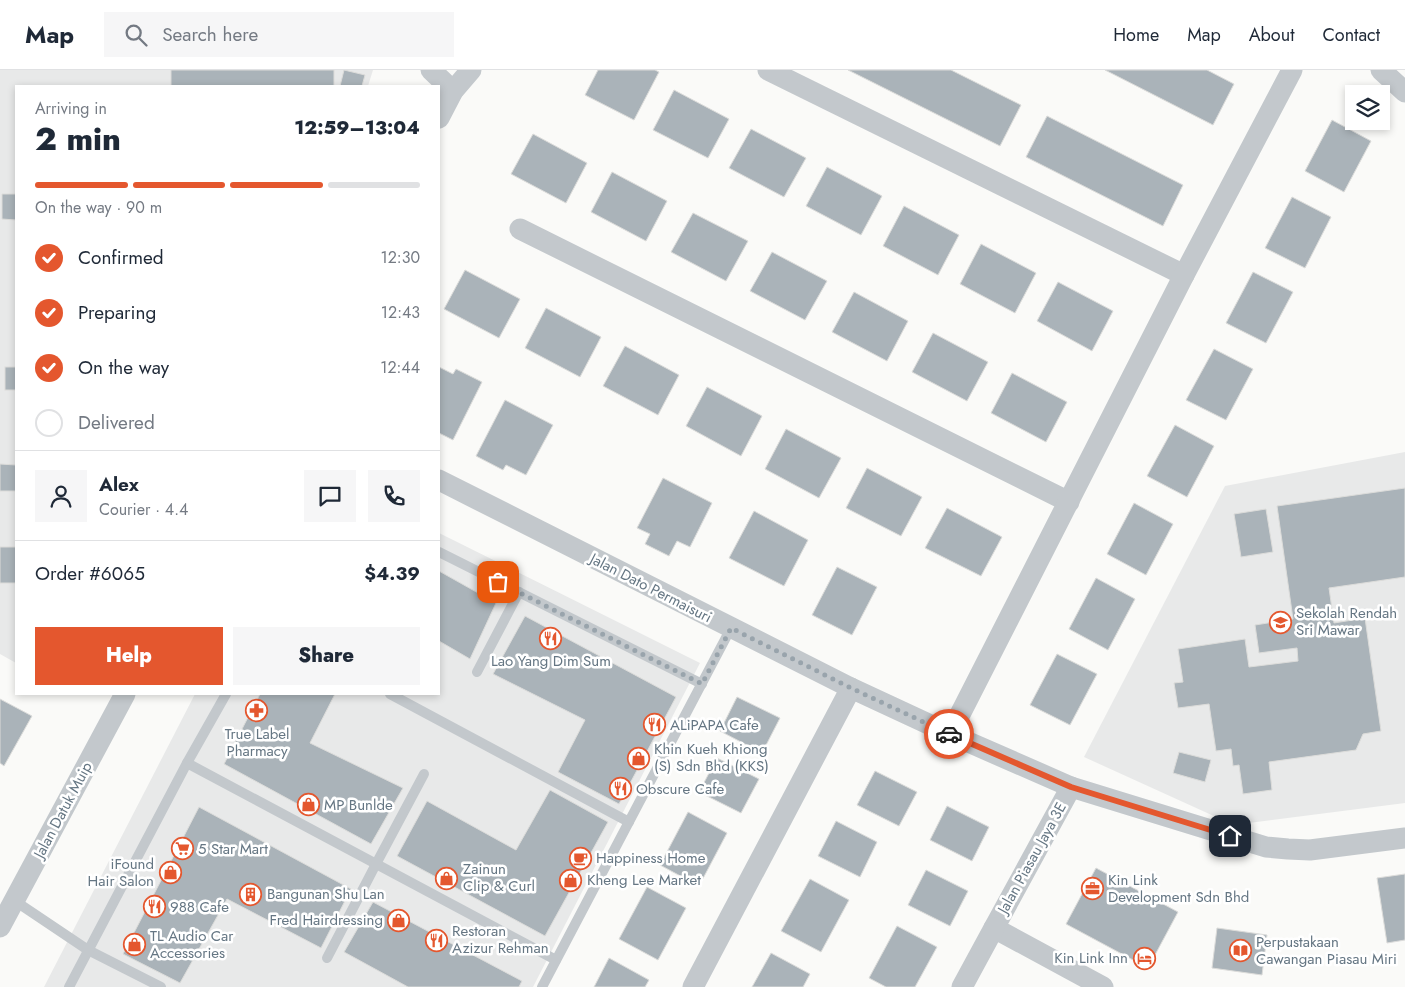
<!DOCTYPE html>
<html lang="en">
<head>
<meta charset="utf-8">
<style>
  :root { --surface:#fff; --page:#f6f6f7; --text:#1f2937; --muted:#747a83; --line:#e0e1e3; --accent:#e4572e }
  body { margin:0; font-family:Jost,sans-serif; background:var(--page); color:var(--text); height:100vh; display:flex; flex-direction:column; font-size:19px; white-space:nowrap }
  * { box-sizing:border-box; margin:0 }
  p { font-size:16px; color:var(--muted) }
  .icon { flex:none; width:28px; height:28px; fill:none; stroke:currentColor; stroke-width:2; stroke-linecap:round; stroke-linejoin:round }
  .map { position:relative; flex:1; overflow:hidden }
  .drawer { position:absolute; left:15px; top:15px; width:425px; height:610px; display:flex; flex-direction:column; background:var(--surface); border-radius:0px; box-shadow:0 2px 8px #0003 }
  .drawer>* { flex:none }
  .controls { position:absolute; left:1345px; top:15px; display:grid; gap:10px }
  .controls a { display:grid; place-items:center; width:45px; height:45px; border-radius:0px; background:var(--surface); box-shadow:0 2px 8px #0003; font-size:25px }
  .pin { position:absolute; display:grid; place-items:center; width:42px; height:42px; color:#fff; margin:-21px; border-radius:10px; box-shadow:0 2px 8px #0006 }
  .courier { position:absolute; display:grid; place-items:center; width:50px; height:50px; margin:-25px; border:4px solid #e4572e; border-radius:50%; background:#fff; color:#222; box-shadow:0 1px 6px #0007 }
  .overview em { font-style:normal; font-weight:800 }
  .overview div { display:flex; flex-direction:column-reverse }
  .overview { display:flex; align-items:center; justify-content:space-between; height:85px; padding:0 20px }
  h1 { font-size:32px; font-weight:800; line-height:38px }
  .bar { display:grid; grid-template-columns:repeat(4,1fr); gap:8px 5px; align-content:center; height:60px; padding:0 20px }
  .bar i { height:6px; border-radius:4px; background:var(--line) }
  .bar .current { background:var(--accent) }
  .bar p { grid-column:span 4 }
  .line { display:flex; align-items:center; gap:12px; padding:0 20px; border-top:1px solid var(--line) }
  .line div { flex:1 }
  .round { display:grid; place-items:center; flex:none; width:52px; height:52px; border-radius:0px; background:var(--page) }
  ol { padding:0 20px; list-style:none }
  li { display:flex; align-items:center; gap:15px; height:55px }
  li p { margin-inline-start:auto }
  li .icon { padding:5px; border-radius:50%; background:var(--accent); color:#fff; stroke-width:4 }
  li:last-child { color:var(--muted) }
  li i { width:28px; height:28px; border:2px solid var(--line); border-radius:50% }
  .action { display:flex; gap:10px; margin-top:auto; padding:10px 20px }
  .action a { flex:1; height:58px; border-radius:0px; background:var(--accent); color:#fff; font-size:20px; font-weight:800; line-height:58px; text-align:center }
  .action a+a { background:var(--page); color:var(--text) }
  header { display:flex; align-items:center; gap:30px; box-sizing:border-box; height:70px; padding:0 25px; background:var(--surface); border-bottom:1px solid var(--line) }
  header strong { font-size:24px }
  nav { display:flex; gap:28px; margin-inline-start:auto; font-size:18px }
  .search { width:350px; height:45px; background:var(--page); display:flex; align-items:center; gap:12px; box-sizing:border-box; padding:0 18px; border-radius:0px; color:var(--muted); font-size:19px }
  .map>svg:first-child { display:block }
  .built { fill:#e8e9e9 }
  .building { fill:#aab3b9; stroke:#dcdcda }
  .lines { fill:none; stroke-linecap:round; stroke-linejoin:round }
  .lane { stroke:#c3c8cc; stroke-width:10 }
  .street { stroke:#c3c8cc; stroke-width:21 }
  .done { stroke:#99a4ac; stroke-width:5; stroke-dasharray:0 9 }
  .route { stroke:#e4572e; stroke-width:6 }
  .labels { text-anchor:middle; stroke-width:5; stroke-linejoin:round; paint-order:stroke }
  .street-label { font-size:15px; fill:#657683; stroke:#fff }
  .poi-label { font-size:15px; fill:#657683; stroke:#fff; text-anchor:start }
</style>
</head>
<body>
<header>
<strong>Map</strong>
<div class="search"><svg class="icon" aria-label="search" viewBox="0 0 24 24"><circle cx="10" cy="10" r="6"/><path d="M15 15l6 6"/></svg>Search here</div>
<nav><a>Home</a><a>Map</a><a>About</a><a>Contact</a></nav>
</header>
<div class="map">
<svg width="1405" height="917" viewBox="0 0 1405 917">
  <rect width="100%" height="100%" fill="#fafaf8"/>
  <!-- built -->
  <g class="built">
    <path d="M0,0H373L368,16H16V593L0,584Z"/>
    <path d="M1405,382V733L1241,754L1216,747L1084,687L1225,416Z"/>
    <path d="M439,463L700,593L533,917H44L195,624H439Z"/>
  </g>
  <!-- building -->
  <g class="building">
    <rect x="171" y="0" width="163" height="16"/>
    <path d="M344,0L365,5L362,16H340Z"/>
    <path d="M598,0H655L659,2L634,50L585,25Z"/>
    <path d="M848,0H951L1021,35L1000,76Z"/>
    <path d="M1105,0H1207L1234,14L1213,55Z"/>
    <path d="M674,20L729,49L708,88L653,60Z"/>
    <path d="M1047,46L1183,115L1163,156L1026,87Z"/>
    <path d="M1332,50L1371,71L1344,122L1305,101Z"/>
    <path d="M751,59L806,88L784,127L729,98Z"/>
    <path d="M533,64L587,93L566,133L511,104Z"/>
    <path d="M827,97L882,126L861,165L806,136Z"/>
    <path d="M612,102L667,131L646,171L591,142Z"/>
    <path d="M2,124H16V150L2,149Z"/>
    <path d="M1292,127L1331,147L1305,198L1265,178Z"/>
    <path d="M904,136L959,165L938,205L883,176Z"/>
    <path d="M693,143L748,171L726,211L671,182Z"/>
    <path d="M981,174L1036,203L1015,243L960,214Z"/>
    <path d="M772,182L827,211L805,250L750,221Z"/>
    <path d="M465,200L520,229L499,268L444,239Z"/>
    <path d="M1253,202L1293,222L1266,273L1226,253Z"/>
    <path d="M1058,212L1113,241L1092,281L1037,251Z"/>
    <path d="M854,222L908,251L887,291L832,262Z"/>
    <path d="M546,238L601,267L580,307L525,278Z"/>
    <path d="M933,263L988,292L967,331L912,302Z"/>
    <path d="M625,276L679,305L658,345L603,316Z"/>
    <path d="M1214,279L1253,299L1226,350L1186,330Z"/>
    <rect x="5" y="297" width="11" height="23"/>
    <path d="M439,297L453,304L456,299L482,312L453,370L439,363Z"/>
    <path d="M1012,303L1067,332L1046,372L991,343Z"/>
    <path d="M707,317L762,346L741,386L686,356Z"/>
    <path d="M505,330L553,355L526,405L506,395L503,400L476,386Z"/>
    <path d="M1175,355L1214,376L1187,427L1147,406Z"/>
    <path d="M786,359L841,388L819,428L765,399Z"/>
    <path d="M0,394L16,395V421H0Z"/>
    <path d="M867,398L922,427L901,466L846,438Z"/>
    <path d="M663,408L712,433L690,477L677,471L669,486L645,474L650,464L637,458Z"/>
    <path d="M1405,418V507L1329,518L1334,553L1365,548L1381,661L1363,664L1356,680L1269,692L1272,720L1243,724L1239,695L1233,696L1231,679L1216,681L1209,634L1178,638L1174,613L1183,612L1178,579L1245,569L1249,597L1298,591L1297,578L1259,583L1255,555L1293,549L1277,436Z"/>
    <path d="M1134,433L1173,454L1146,505L1107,484Z"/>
    <path d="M947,438L1002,467L981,506L925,478Z"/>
    <path d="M1266,439L1273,482L1241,487L1234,444Z"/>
    <path d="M754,441L808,470L784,516L729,488Z"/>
    <rect x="0" y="477" width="16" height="36"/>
    <path d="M837,497L877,517L852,565L812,545Z"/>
    <path d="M439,501L496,533L470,589L439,571Z"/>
    <path d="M1096,508L1135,529L1108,580L1069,559Z"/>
    <path d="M525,546L676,627L619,734L558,702L585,650L493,604Z"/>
    <path d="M1057,584L1097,604L1070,655L1030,635Z"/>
    <path d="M260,624H335L310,673L403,718L371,774L224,694Z"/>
    <path d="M737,627L780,648L762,683L720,661Z"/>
    <path d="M0,629L32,646L4,696L0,693Z"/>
    <path d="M1179,682L1211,690L1205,712L1173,703Z"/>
    <path d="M717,688L759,709L741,743L699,722Z"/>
    <path d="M875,701L917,722L899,756L857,735Z"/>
    <path d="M550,720L608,752L545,866L397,786L427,731L516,780Z"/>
    <path d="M947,736L989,757L972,791L930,770Z"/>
    <path d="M199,737L351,819L321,878L227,829L180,913L123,884Z"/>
    <path d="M688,742L727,763L699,816L660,795Z"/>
    <path d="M836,751L877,772L860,807L818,786Z"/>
    <path d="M1096,798L1178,842L1148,898L1066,854Z"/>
    <path d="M926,800L968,821L950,856L908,835Z"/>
    <path d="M1405,804V870L1387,873L1377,808Z"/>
    <path d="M810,809L849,830L821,882L781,861Z"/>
    <path d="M647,817L686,838L658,890L619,869Z"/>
    <path d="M373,832L522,911L519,917H408L344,882Z"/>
    <path d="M897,856L937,877L915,917H886L869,908Z"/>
    <path d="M1217,858L1267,865L1262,905L1212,898Z"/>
    <path d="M771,883L810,904L803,917H752Z"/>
    <path d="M609,888L649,910L645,917H594Z"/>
  </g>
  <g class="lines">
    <!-- lane -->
    <g class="lane">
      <path d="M439,482L702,614"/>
      <path d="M477,602L519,522"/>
      <path d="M390,624L629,752"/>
      <path d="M187,693L556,890"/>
      <path d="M15,831L88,880L161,917"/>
      <path d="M327,888L376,794L424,704"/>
      <path d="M69,917L187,693L226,624"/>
      <path d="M542,917L731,558"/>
    </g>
    <!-- street -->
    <g class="street">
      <path d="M431,0L453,21"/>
      <path d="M768,0L1184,205"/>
      <path d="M1381,0L1405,22"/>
      <path d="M439,48L453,21L471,0"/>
      <path d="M520,159L1069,432"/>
      <path d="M439,410L851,618L950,664L1071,717L1266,777L1288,779L1310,780L1405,768"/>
      <path d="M950,664L1184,205L1292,0"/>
      <path d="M1071,717L994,858L1103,917"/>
      <path d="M0,857L125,624"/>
      <path d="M693,917L851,618"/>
      <path d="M962,917L994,858"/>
    </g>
  </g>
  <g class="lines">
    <!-- done -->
    <path class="done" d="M498,512L702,614L731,558L851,618L949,664"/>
    <!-- route -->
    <path class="route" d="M949,664L1071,717L1230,766"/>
  </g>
  <!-- icons -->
  <defs>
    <symbol id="school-ring" viewBox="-11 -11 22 22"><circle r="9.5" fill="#fff" stroke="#e4572e" stroke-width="1.5"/><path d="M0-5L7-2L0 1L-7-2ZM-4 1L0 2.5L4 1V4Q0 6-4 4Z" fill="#e4572e"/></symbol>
    <symbol id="restaurant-ring" viewBox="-11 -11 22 22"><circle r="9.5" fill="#fff" stroke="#e4572e" stroke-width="1.5"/><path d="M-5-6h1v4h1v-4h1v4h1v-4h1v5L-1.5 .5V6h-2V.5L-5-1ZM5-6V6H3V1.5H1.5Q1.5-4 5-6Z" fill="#e4572e"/></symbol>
    <symbol id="pharmacy-ring" viewBox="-11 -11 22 22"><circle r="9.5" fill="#fff" stroke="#e4572e" stroke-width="1.5"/><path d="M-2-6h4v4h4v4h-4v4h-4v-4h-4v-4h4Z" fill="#e4572e"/></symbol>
    <symbol id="shop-ring" viewBox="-11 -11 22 22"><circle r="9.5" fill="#fff" stroke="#e4572e" stroke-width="1.5"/><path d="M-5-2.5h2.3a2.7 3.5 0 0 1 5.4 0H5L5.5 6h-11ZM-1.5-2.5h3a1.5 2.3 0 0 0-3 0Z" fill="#e4572e"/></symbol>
    <symbol id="supermarket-ring" viewBox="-11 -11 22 22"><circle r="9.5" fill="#fff" stroke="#e4572e" stroke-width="1.5"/><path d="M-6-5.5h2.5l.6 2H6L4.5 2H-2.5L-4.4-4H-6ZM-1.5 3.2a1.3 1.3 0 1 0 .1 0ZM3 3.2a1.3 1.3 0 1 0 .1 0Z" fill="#e4572e"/></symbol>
    <symbol id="cafe-ring" viewBox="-11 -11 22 22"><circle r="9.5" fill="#fff" stroke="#e4572e" stroke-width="1.5"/><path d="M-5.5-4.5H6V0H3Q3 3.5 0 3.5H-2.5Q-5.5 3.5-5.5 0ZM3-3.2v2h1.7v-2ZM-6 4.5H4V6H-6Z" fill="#e4572e"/></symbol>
    <symbol id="office-ring" viewBox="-11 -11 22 22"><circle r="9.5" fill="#fff" stroke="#e4572e" stroke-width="1.5"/><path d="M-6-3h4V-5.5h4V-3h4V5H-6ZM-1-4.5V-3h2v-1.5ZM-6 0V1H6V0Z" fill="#e4572e"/></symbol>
    <symbol id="building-ring" viewBox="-11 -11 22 22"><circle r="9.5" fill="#fff" stroke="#e4572e" stroke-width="1.5"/><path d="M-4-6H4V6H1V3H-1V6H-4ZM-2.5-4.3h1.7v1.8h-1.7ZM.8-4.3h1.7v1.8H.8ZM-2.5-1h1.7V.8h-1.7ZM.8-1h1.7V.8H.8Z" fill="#e4572e"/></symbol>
    <symbol id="library-ring" viewBox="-11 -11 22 22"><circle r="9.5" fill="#fff" stroke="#e4572e" stroke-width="1.5"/><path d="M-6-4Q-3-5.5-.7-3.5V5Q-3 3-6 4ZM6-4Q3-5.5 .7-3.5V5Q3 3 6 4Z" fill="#e4572e"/></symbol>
    <symbol id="hotel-ring" viewBox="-11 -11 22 22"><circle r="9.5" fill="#fff" stroke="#e4572e" stroke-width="1.5"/><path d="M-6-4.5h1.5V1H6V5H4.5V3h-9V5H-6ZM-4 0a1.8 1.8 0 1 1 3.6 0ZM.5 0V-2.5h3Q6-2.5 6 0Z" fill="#e4572e"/></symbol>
  </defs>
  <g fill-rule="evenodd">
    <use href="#school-ring" x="1268" y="540" width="25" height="25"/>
    <use href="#restaurant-ring" x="538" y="556" width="25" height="25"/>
    <use href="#pharmacy-ring" x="244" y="628" width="25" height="25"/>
    <use href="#restaurant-ring" x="642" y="642" width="25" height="25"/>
    <use href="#shop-ring" x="626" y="676" width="25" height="25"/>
    <use href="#restaurant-ring" x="608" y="706" width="25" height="25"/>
    <use href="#shop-ring" x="296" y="722" width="25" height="25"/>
    <use href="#supermarket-ring" x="170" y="766" width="25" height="25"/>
    <use href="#cafe-ring" x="568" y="776" width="25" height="25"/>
    <use href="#shop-ring" x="158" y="790" width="25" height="25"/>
    <use href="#shop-ring" x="434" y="796" width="25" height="25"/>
    <use href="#shop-ring" x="558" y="798" width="25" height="25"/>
    <use href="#office-ring" x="1080" y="806" width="25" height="25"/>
    <use href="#building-ring" x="238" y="812" width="25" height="25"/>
    <use href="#restaurant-ring" x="142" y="824" width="25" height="25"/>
    <use href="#shop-ring" x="386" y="838" width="25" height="25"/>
    <use href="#restaurant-ring" x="424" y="858" width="25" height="25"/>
    <use href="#shop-ring" x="122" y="862" width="25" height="25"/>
    <use href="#library-ring" x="1228" y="868" width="25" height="25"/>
    <use href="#hotel-ring" x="1132" y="876" width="25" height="25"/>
  </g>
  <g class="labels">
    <!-- street labels -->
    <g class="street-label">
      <text transform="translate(651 518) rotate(27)" y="5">Jalan Dato Permaisuri</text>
      <text transform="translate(63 740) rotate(-62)" y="5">Jalan Datuk Muip</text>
      <text transform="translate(1032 788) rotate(-61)" y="5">Jalan Piasau Jaya 3E</text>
    </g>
    <!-- poi labels -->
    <g class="poi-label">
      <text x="1296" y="548">Sekolah Rendah<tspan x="1296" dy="17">Sri Mawar</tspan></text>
      <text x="551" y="596" text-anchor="middle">Lao Yang Dim Sum</text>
      <text x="670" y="660">ALiPAPA Cafe</text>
      <text x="257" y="669" text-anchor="middle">True Label<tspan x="257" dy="17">Pharmacy</tspan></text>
      <text x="654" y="684">Khin Kueh Khiong<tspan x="654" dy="17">(S) Sdn Bhd (KKS)</tspan></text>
      <text x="636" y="724">Obscure Cafe</text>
      <text x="324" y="740">MP Bunlde</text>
      <text x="198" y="784">5 Star Mart</text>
      <text x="596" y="793">Happiness Home</text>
      <text x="154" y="799" text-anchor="end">iFound<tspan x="154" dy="17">Hair Salon</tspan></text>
      <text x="463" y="804">Zainun<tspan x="463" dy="17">Clip &amp; Curl</tspan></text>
      <text x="587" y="815">Kheng Lee Market</text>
      <text x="1108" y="815">Kin Link<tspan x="1108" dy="17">Development Sdn Bhd</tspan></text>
      <text x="267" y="829">Bangunan Shu Lan</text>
      <text x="170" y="842">988 Cafe</text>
      <text x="383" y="855" text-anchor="end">Fred Hairdressing</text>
      <text x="452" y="866">Restoran<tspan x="452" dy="17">Azizur Rehman</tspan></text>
      <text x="150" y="871">TL Audio Car<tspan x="150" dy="17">Accessories</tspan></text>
      <text x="1256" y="877">Perpustakaan<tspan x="1256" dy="17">Cawangan Piasau Miri</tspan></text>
      <text x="1128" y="893" text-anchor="end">Kin Link Inn</text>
    </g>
  </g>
</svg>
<div class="controls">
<a><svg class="icon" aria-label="layers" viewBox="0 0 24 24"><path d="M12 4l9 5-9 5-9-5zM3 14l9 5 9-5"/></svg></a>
</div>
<div class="pin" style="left:498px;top:512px;background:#ea580c"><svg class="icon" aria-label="bag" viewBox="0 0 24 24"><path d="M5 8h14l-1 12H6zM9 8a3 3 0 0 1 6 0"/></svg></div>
<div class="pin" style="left:1230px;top:766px;background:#1f2937"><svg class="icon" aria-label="home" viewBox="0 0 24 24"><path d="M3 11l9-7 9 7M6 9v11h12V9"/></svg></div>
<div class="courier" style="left:949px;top:664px"><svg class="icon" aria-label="car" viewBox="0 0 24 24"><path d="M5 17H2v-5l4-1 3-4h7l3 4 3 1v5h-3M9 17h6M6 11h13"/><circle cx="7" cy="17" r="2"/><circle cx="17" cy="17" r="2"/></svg></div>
<section class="drawer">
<div class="overview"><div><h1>2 min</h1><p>Arriving in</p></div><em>12:59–13:04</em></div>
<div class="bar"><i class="current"></i><i class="current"></i><i class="current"></i><i></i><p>On the way · 90 m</p></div>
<ol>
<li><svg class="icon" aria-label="check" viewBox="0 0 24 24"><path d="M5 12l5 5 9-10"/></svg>Confirmed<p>12:30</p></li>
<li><svg class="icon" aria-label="check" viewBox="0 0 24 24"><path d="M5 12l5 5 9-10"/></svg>Preparing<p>12:43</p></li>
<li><svg class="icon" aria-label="check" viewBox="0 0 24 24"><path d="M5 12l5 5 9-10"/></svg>On the way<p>12:44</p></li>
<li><i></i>Delivered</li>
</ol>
<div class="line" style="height:90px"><a class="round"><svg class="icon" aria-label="person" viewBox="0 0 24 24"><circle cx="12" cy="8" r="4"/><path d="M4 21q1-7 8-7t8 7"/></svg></a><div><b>Alex</b><p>Courier · 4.4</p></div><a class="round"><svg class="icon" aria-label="chat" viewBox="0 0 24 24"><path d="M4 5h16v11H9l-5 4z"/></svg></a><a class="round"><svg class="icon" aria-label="phone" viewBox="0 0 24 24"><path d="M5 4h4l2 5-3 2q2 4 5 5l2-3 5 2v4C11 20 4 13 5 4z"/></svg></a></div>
<div class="line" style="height:65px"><div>Order #6065</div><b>$4.39</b></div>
<div class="action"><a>Help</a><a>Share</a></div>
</section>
</div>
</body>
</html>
